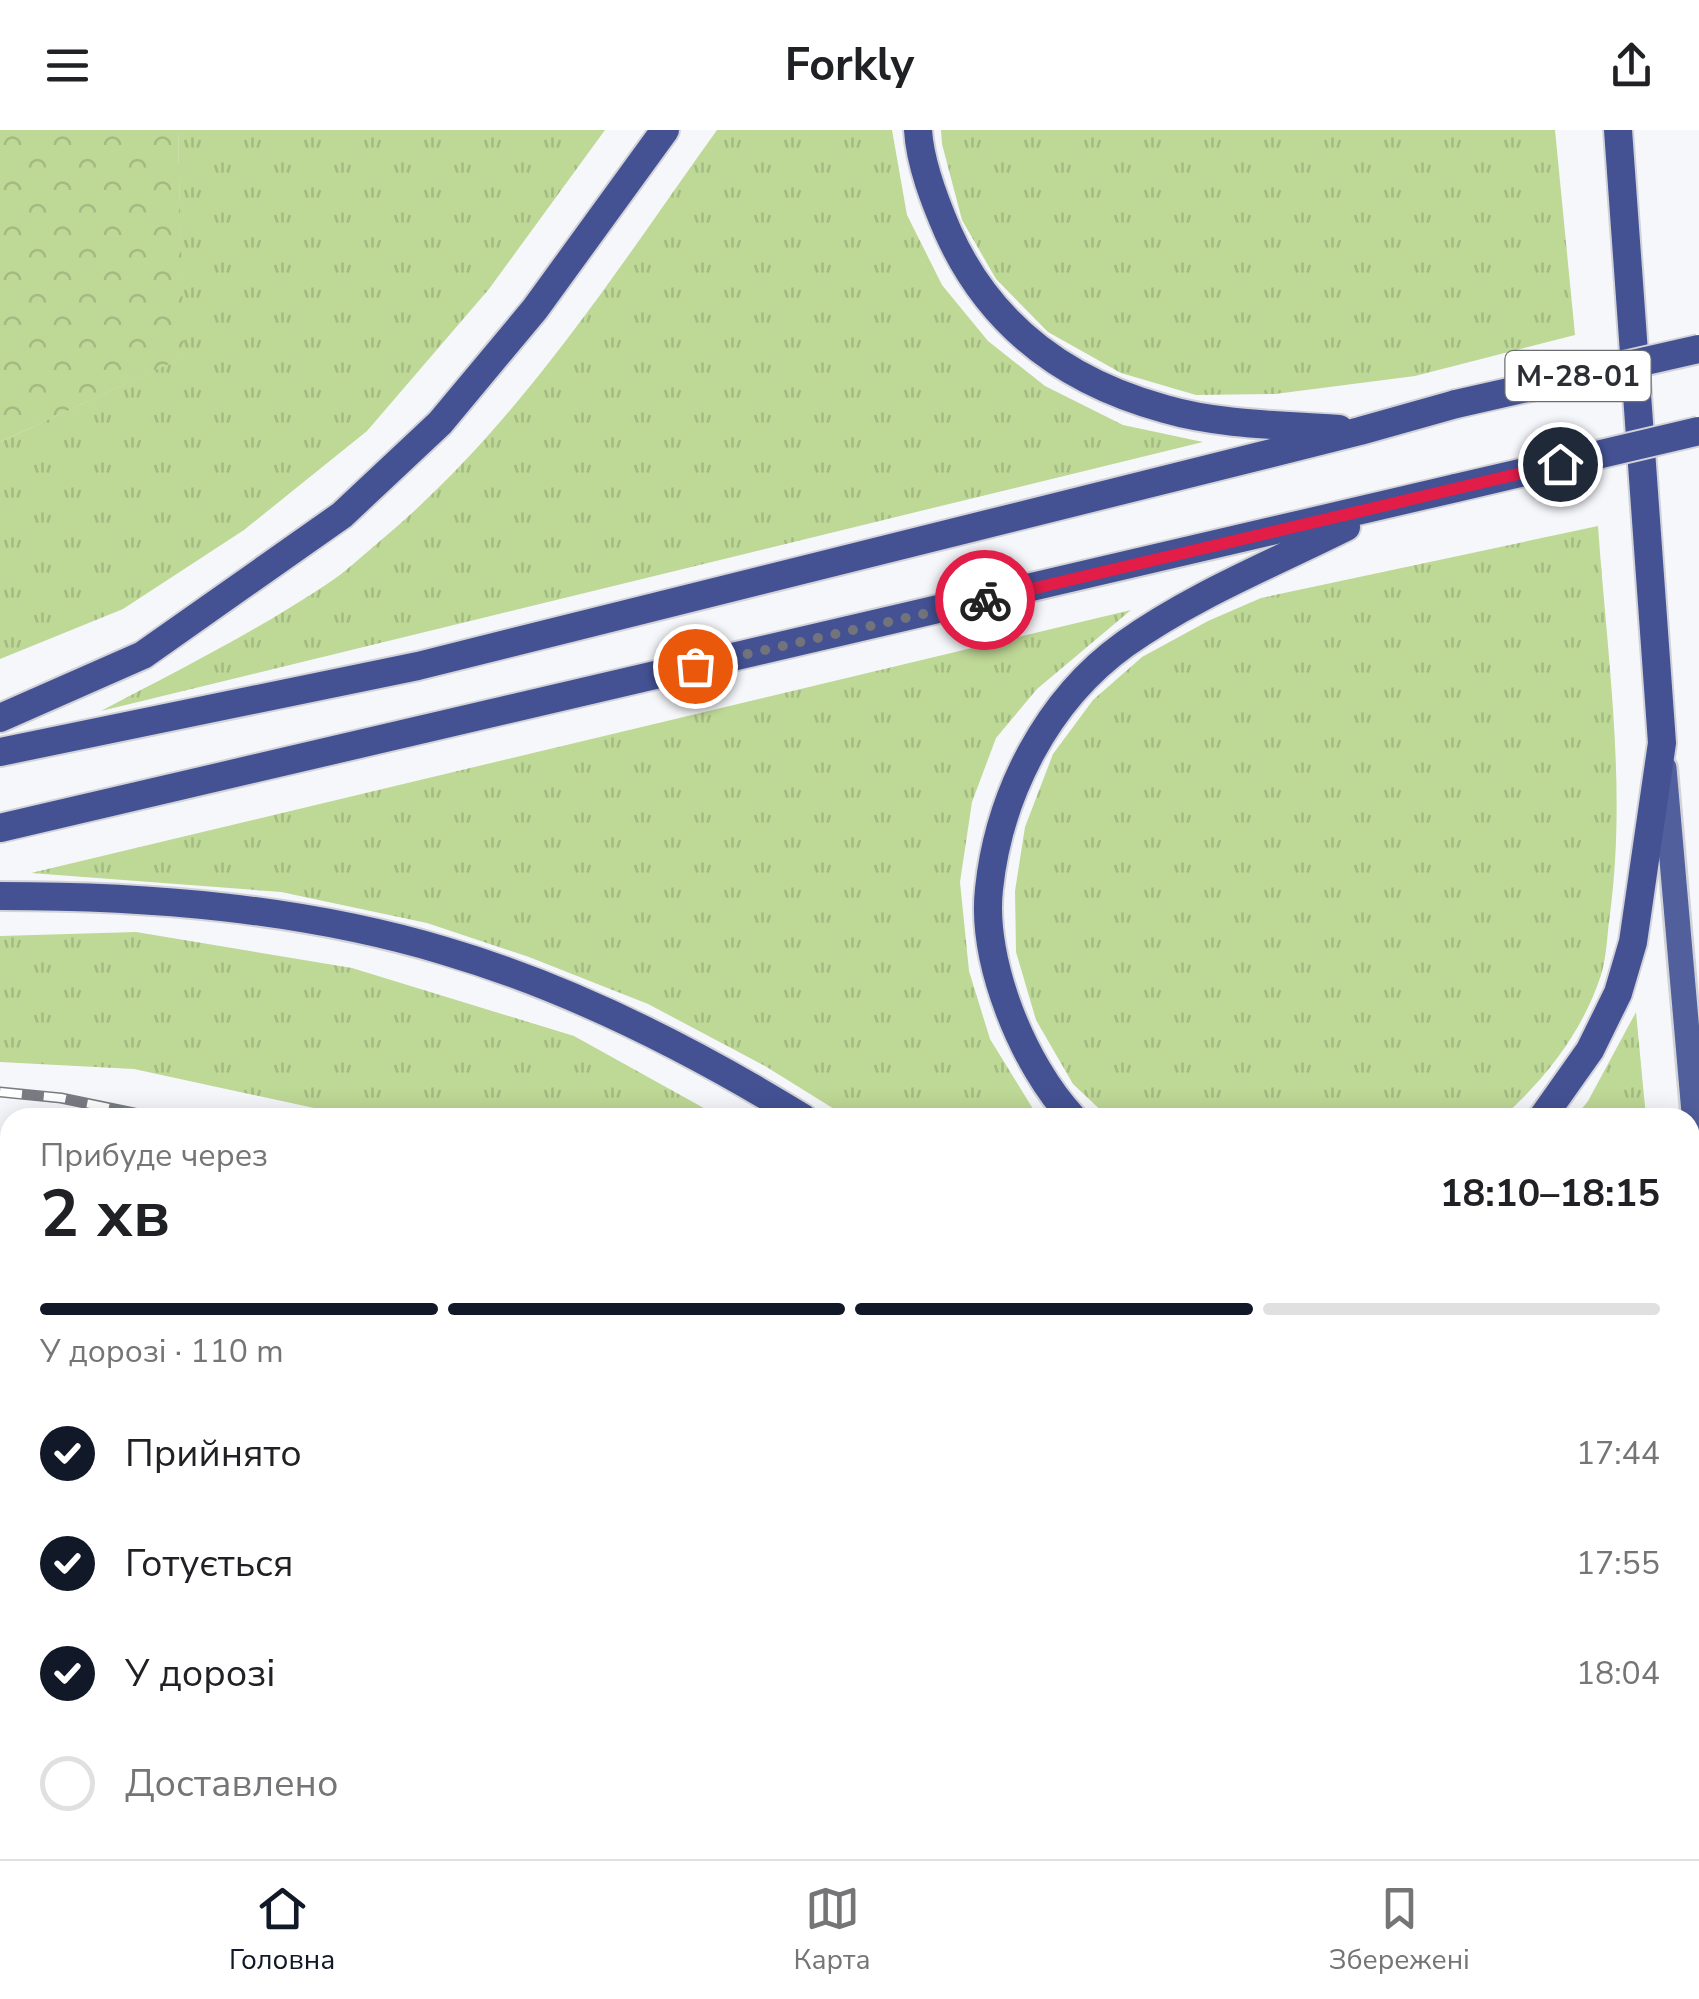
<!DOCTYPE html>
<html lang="uk">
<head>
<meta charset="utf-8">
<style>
  :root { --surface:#fff; --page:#f6f6f6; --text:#202124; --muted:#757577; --line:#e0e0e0; --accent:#111827 }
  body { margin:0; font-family:"Nunito Sans",sans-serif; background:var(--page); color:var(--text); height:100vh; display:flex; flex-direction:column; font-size:38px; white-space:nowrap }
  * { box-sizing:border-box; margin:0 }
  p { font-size:32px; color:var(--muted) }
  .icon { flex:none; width:55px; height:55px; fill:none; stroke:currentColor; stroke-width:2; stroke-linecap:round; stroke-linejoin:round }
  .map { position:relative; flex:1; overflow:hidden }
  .sheet { position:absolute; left:0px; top:978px; width:1700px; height:752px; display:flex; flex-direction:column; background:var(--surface); border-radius:30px 30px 0 0; box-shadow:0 5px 25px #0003 }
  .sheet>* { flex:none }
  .pin { position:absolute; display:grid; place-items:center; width:85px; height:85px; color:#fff; margin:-42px; border:5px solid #fff; border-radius:50%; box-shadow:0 2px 10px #0007 }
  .courier { position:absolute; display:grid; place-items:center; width:100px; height:100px; margin:-50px; border:8px solid #e11d48; border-radius:50%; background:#fff; color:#222; box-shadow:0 2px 12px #0007 }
  .overview em { font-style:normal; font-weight:700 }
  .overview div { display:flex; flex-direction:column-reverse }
  .overview { display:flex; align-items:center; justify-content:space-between; height:170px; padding:0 40px }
  h1 { font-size:65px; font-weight:700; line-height:75px }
  .bar { display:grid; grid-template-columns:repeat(4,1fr); gap:15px 10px; align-content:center; height:120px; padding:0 40px }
  .bar i { height:12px; border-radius:8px; background:var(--line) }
  .bar .active { background:var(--accent) }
  .bar p { grid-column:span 4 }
  ol { padding:0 40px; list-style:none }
  li { display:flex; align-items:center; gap:30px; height:110px }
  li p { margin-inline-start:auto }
  li .icon { padding:10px; border-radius:50%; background:var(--accent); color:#fff; stroke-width:4 }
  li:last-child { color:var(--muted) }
  li i { width:55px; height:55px; border:5px solid var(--line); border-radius:50% }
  header { display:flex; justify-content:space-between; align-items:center; height:130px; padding:0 40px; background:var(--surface); font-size:45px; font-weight:700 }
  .menu { display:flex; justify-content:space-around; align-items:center; height:140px; border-top:2px solid var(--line); background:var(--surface); font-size:28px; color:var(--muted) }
  .menu a { display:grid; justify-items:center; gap:5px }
  .menu .active { color:var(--accent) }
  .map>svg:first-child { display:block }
  .grass { fill:url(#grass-tufts) }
  .forest { fill:url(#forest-crowns) }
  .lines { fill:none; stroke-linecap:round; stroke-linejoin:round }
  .primary-casing { stroke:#d2d3d8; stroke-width:30 }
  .trunk-casing { stroke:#d2d3d8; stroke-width:32 }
  .primary { stroke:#515f9c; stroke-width:25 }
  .trunk { stroke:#445294; stroke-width:28 }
  .rail-casing { stroke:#7a7c83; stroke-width:11 }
  .rail { stroke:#fff; stroke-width:8; stroke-dasharray:22; stroke-linecap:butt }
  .trunk-bridge-casing { stroke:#d2d3d8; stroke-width:32; stroke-linecap:butt }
  .trunk-bridge { stroke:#445294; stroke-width:28 }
  .done { stroke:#73747b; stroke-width:10; stroke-dasharray:0 18 }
  .route { stroke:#e11d48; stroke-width:12 }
  .labels { text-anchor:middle; stroke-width:8; stroke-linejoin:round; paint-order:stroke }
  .shield { fill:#fff; stroke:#6b6d72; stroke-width:2.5 }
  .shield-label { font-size:30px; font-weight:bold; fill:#2c2e36 }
</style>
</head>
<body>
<header><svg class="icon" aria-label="menu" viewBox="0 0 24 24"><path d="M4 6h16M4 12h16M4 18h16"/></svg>Forkly<svg class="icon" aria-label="share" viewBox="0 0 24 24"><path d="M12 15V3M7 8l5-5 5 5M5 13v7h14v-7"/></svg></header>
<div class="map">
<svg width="1699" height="1729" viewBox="0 0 1699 1729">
  <defs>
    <pattern id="grass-tufts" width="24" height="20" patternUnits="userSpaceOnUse" patternTransform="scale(2.5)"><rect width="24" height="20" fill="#bed896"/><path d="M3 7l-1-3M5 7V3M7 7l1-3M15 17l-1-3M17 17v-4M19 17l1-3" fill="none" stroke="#a3ba82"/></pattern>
    <pattern id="forest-crowns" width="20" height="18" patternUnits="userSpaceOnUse" patternTransform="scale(2.5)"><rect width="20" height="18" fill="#bed896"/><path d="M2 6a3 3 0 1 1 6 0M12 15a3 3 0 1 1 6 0" fill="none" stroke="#a3ba82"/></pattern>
  </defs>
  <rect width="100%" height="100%" fill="#f6f7fb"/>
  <!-- grass -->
  <g class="grass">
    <path d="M178,0H605L489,159L367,301L244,400L123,479L0,529V312L183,227Z"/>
    <path d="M717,0H892L907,85L942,155L988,211L1045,256L1123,295L1203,312L101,581C177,541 255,502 327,454C346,442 363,425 380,411C517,297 614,144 717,0Z"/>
    <path d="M941,0H1555L1575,205L1415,246L1275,264L1196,265L1121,243L1048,202L996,149L962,90L942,14Z"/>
    <path d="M1598,396C1607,525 1627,656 1610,784C1607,804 1607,826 1601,845C1583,901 1546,948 1503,987H1108L1073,954L1036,890L1016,822L1015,761L1025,697L1053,624L1093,570L1142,527L1208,491L1261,468Z"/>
    <path d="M1131,480L1037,559L996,608L972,672L960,752L969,841L990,909L1038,987H847L765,936L648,874L529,827L427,793L281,762L31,743Z"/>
    <path d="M136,802L352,838L574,906L720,987H356L134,939L0,932V806Z"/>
    <path d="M1636,882L1646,987H1575L1588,971Z"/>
    <path d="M1690,1439L1699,1532V1729H1631L1625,1720H1690Z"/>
    <path d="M178,1720H1128L1133,1729H179Z"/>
    <path d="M1286,1720H1537L1542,1729H1291Z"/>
  </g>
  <!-- forest -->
  <g class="forest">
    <path d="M0,0H178L184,227L0,312Z"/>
    <path d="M0,1133H10V1720H178L179,1729H0Z"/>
  </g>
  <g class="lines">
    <defs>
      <path id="primary" d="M1664,638L1699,1040"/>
      <g id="trunk">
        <path d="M918,0C920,34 935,72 948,102C990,196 1066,252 1165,279C1220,295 1282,295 1339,299"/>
        <path d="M0,588L143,525L342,385L440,293L535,179L665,0"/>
        <path d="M0,622L418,536L1360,301L1456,274"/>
        <path d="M0,698L1456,358"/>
        <path d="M0,766C149,766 301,778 445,821C571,858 691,919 803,988"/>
        <path d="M1073,988C1023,935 981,831 989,759C999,664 1047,570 1125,514C1192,466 1272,434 1346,397"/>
        <path d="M1542,988L1590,920L1618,863L1633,812L1662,613L1618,0"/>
        <path d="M1601,1720L1606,1729"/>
      </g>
    </defs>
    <!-- primary casing -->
    <use href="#primary" class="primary-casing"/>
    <!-- trunk casing -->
    <use href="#trunk" class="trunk-casing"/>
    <!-- primary -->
    <use href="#primary" class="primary"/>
    <!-- trunk -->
    <use href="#trunk" class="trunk"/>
    <defs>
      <g id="rail">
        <path d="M0,962L61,968L158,988"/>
        <path d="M1208,1720L1213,1729"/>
      </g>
    </defs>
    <!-- rail casing -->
    <use href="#rail" class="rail-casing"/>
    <!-- rail -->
    <use href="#rail" class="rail"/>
    <defs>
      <g id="trunk-bridge">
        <path d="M1456,274L1699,219"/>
        <path d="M1456,358L1699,301"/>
      </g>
    </defs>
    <!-- trunk-bridge casing -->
    <use href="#trunk-bridge" class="trunk-bridge-casing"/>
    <!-- trunk-bridge -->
    <use href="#trunk-bridge" class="trunk-bridge"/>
  </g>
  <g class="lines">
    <!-- done -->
    <path class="done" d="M695,536L985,470"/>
    <!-- route -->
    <path class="route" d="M985,470L1560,334"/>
  </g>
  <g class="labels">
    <!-- shield labels -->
    <rect class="shield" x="1505.5" y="221" width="145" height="50" rx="8"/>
    <g class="shield-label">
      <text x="1578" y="256">М-28-01</text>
    </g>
  </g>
</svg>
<div class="pin" style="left:695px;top:536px;background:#ea580c"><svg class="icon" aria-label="bag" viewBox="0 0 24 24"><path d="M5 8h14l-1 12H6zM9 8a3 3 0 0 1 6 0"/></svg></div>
<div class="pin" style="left:1560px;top:334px;background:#1f2937"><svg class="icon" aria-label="home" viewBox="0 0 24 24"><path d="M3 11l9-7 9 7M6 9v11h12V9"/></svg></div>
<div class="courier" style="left:985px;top:470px"><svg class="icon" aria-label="bike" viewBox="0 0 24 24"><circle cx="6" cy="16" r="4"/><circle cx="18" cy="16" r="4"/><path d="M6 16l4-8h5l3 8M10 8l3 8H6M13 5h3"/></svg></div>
<section class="sheet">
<div class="overview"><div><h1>2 хв</h1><p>Прибуде через</p></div><em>18:10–18:15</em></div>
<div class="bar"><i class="active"></i><i class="active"></i><i class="active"></i><i></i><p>У дорозі · 110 m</p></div>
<ol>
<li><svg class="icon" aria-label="check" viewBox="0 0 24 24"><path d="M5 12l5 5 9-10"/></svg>Прийнято<p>17:44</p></li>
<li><svg class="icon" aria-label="check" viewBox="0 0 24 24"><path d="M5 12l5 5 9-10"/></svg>Готується<p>17:55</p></li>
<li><svg class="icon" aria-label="check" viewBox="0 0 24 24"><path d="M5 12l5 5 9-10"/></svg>У дорозі<p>18:04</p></li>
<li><i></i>Доставлено</li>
</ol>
</section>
</div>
<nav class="menu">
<a class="active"><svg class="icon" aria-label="home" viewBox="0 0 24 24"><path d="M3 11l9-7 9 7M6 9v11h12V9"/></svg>Головна</a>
<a><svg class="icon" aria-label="map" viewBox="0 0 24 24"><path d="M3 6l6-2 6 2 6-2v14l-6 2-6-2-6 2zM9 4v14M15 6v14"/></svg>Карта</a>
<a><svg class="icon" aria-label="saved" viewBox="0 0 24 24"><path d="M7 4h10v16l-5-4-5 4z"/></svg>Збережені</a>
</nav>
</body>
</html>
